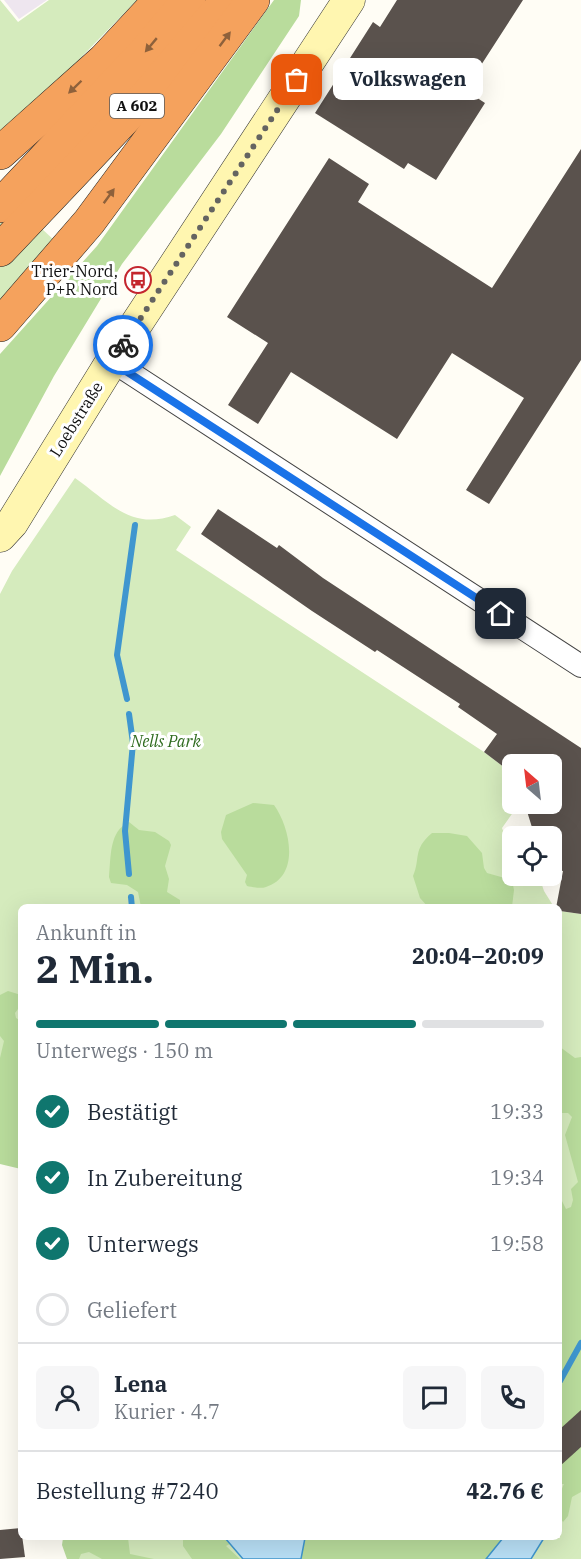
<!DOCTYPE html>
<html lang="de">
<head>
<meta charset="utf-8">
<style>
  :root { --surface:#fff; --page:#f6f6f7; --text:#1f2937; --muted:#747a83; --line:#e0e1e3; --accent:#0f766e }
  body { margin:0; font-family:"IBM Plex Serif",serif; background:var(--page); color:var(--text); height:100vh; display:flex; flex-direction:column; font-size:22px; white-space:nowrap }
  * { box-sizing:border-box; margin:0 }
  p { font-size:20px; color:var(--muted) }
  .icon { flex:none; width:33px; height:33px; fill:none; stroke:currentColor; stroke-width:2; stroke-linecap:round; stroke-linejoin:round }
  .map { position:relative; flex:1; overflow:hidden }
  .details { position:absolute; left:18px; top:904px; width:544px; height:636px; display:flex; flex-direction:column; background:var(--surface); border-radius:9px; box-shadow:0 6px 24px #0002 }
  .details>* { flex:none }
  .needle { width:39px; rotate:332deg }
  .fabs { position:absolute; left:502px; top:754px; display:grid; gap:12px }
  .fabs a { display:grid; place-items:center; width:60px; height:60px; border-radius:9px; background:var(--surface); box-shadow:0 6px 24px #0002; font-size:30px }
  .pin { position:absolute; display:grid; place-items:center; width:51px; height:51px; color:#fff; margin:-26px; border-radius:12px; box-shadow:0 3px 9px #0006 }
  .courier { position:absolute; display:grid; place-items:center; width:60px; height:60px; margin:-30px; border:4px solid #1a73e8; border-radius:50%; background:#fff; color:#222; box-shadow:0 2px 8px #0007 }
  .bubble { position:absolute; height:42px; border-radius:9px; background:var(--surface); box-shadow:0 6px 24px #0002; font-size:20px; font-weight:800; line-height:42px; text-align:center }
  .overview em { font-style:normal; font-weight:800 }
  .overview div { display:flex; flex-direction:column-reverse }
  .overview { display:flex; align-items:center; justify-content:space-between; height:102px; padding:0 18px }
  h1 { font-size:39px; font-weight:800; line-height:45px }
  .bar { display:grid; grid-template-columns:repeat(4,1fr); gap:9px 6px; align-content:center; height:72px; padding:0 18px }
  .bar i { height:8px; border-radius:4px; background:var(--line) }
  .bar .on { background:var(--accent) }
  .bar p { grid-column:span 4 }
  .line { display:flex; align-items:center; gap:15px; padding:0 18px; border-top:2px solid var(--line) }
  .line div { flex:1 }
  .round { display:grid; place-items:center; flex:none; width:63px; height:63px; border-radius:9px; background:var(--page) }
  ol { padding:0 18px; list-style:none }
  li { display:flex; align-items:center; gap:18px; height:66px }
  li p { margin-inline-start:auto }
  li .icon { padding:6px; border-radius:50%; background:var(--accent); color:#fff; stroke-width:4 }
  li:last-child { color:var(--muted) }
  li i { width:33px; height:33px; border:3px solid var(--line); border-radius:50% }
  .map>svg:first-child { display:block }
  .industrial { fill:#eee6ef }
  .green { fill:#d5ebbd }
  .forest { fill:#b9dc9c }
  .water { fill:#b9e0f7; stroke:#3f96cf; stroke-width:1.5 }
  .lines { fill:none; stroke-linecap:round; stroke-linejoin:round }
  .stream { stroke:#3f96cf; stroke-width:6 }
  .building { fill:#5a524d }
  .minor-casing { stroke:#444; stroke-width:24 }
  .secondary-casing { stroke:#333; stroke-width:33 }
  .motorway-casing { stroke:#222; stroke-width:34 }
  .minor { stroke:#fff; stroke-width:22 }
  .secondary { stroke:#fff6b0; stroke-width:32 }
  .motorway { stroke:#f5a25d; stroke-width:33 }
  .oneway { fill:#8e613b }
  .done { stroke:#646461; stroke-width:6; stroke-dasharray:0 10.8 }
  .route { stroke:#1a73e8; stroke-width:8 }
  .labels { text-anchor:middle; stroke-width:6; stroke-linejoin:round; paint-order:stroke }
  .shield { fill:#fff; stroke:#585858; stroke-width:1.5 }
  .shield-label { font-size:15px; font-weight:bold; fill:#111 }
  .poi-label { font-size:16px; fill:#111; stroke:#fff; text-anchor:end }
  .street-label { font-size:16px; fill:#111; stroke:#fff }
  .park-label { font-size:16px; font-style:italic; fill:#2f6b1f; stroke:#fff }
</style>
</head>
<body>
<div class="map">
<svg width="581" height="1559" viewBox="0 0 581 1559">
  <rect width="100%" height="100%" fill="#fffdf5"/>
  <!-- industrial -->
  <path class="industrial" d="M4,0H47L19,19Z"/>
  <!-- green -->
  <g class="green">
    <path d="M0,0L18,22L49,0H137L22,118L0,135Z"/>
    <path d="M0,190L55,241L0,305Z"/>
    <path d="M75,478C109,502 131,531 175,515L191,527L176,550L484,752L513,774V804H542L514,811L502,828L513,858V876H539L544,891L554,907L21,908V1168L0,1062V594L12,571Z"/>
    <path d="M560,911L581,914V1559H73L71,1538H560Z"/>
  </g>
  <!-- forest -->
  <g class="forest">
    <path d="M274,0H301L299,16L221,134L122,264L54,376L0,476V354L97,246Z"/>
    <path d="M253,803L274,805C290,827 301,876 266,887C261,889 252,887 247,886L245,882L247,875L222,839L221,832L226,815Z"/>
    <path d="M129,822L139,830L155,832L169,841L171,845L165,866L169,879L167,892L180,900V907H141L138,892L127,885L111,883L109,877C111,857 109,831 129,822Z"/>
    <path d="M432,833H449L467,836L482,853L484,868L487,873L512,880L514,890L512,907H428L420,898L413,876C421,858 412,850 432,833Z"/>
    <path d="M8,991L21,995V1005L15,1013L16,1018L21,1021V1169L0,1164V1058L4,1041L0,1036V995Z"/>
    <path d="M560,1047L575,1058L581,1057V1492L572,1497L568,1516L563,1522C555,1513 559,1494 564,1484H560V1197L566,1209L571,1207L573,1200L571,1189L578,1182L565,1135L572,1117L568,1113H560Z"/>
    <path d="M63,1538H128L130,1554L154,1559H102L89,1552L81,1554L79,1559H67L62,1545Z"/>
    <path d="M183,1538H241L226,1546L240,1559H192L183,1546Z"/>
    <path d="M282,1538H526V1559H279Z"/>
  </g>
  <!-- water -->
  <g class="water">
    <path d="M225,1538H305L301,1559H243Z"/>
    <path d="M503,1538H544L531,1559H486Z"/>
  </g>
  <g class="lines">
    <!-- stream -->
    <g class="stream">
      <path d="M127,699L117,655L135,525"/>
      <path d="M129,874L125,831L133,743L129,714"/>
      <path d="M131,897L132,908"/>
      <path d="M560,1381L581,1343"/>
    </g>
  </g>
  <!-- building -->
  <g class="building">
    <path d="M397,0H523L465,90L485,103L436,180L408,163L404,169L315,113L373,22L380,27Z"/>
    <path d="M581,149V360L489,504L466,490L524,398L452,353L397,439L291,372L258,424L228,405L268,343L227,317L329,158L369,184L358,202L492,288Z"/>
    <path d="M218,509L277,548L279,545L323,578L581,748V914L560,911V908H556L563,871L552,869V837H535L526,808L552,804V765H513V774L484,752L497,734L458,707L460,704L377,650L375,652L312,611L201,534Z"/>
    <path d="M581,1410V1447L560,1466V1429Z"/>
    <path d="M21,1528L25,1557L0,1559V1530Z"/>
  </g>
  <g class="lines">
    <defs>
      <path id="minor" d="M112,361L581,666"/>
      <path id="secondary" d="M0,536L12,523L112,361L349,0"/>
      <g id="motorway">
        <path d="M0,153L104,60L160,0"/>
        <path d="M0,206L145,52L189,0"/>
        <path d="M0,250L148,94L223,5"/>
        <path d="M0,325L89,222L253,0"/>
      </g>
    </defs>
    <!-- minor casing -->
    <use href="#minor" class="minor-casing"/>
    <!-- secondary casing -->
    <use href="#secondary" class="secondary-casing"/>
    <!-- motorway casing -->
    <use href="#motorway" class="motorway-casing"/>
    <!-- minor -->
    <use href="#minor" class="minor"/>
    <!-- secondary -->
    <use href="#secondary" class="secondary"/>
    <!-- motorway -->
    <use href="#motorway" class="motorway"/>
  </g>
  <!-- one-way arrows -->
  <defs><path id="oneway-solid" d="M-6-.8H1V-3.2L6.5 0L1 3.2V.8H-6Z" transform="scale(1.5)"/></defs>
  <g class="oneway">
    <use href="#oneway-solid" transform="translate(225 39) rotate(-53)"/>
    <use href="#oneway-solid" transform="translate(151 45) rotate(130)"/>
    <use href="#oneway-solid" transform="translate(75 87) rotate(136)"/>
    <use href="#oneway-solid" transform="translate(109 196) rotate(-54)"/>
  </g>
  <g class="lines">
    <!-- done -->
    <path class="done" d="M123,345L297,80"/>
    <!-- route -->
    <path class="route" d="M123,345L112,362L501,614"/>
  </g>
  <!-- icons -->
  <defs>
    <symbol id="bus-ring" viewBox="-11 -11 22 22"><circle r="9.5" fill="#fff" stroke="#c4262e" stroke-width="1.5"/><path d="M-5-6H5V4H4V6H2V4H-2V6H-4V4H-5ZM-3.5-4V0h7V-4ZM-3.5 1.2v1.5H-2V1.2ZM2 1.2v1.5H3.5V1.2Z" fill="#c4262e"/></symbol>
  </defs>
  <g fill-rule="evenodd">
    <use href="#bus-ring" x="123" y="265" width="30" height="30"/>
  </g>
  <g class="labels">
    <!-- shield labels -->
    <rect class="shield" x="110" y="94" width="54" height="24" rx="4.5"/>
    <g class="shield-label">
      <text x="137" y="111">A 602</text>
    </g>
    <!-- poi labels -->
    <g class="poi-label">
      <text x="118" y="277">Trier-Nord,<tspan x="118" dy="18">P+R Nord</tspan></text>
    </g>
    <!-- street labels -->
    <g class="street-label">
      <text transform="translate(76 419) rotate(-58)" y="6">Loebstraße</text>
    </g>
    <!-- park labels -->
    <g class="park-label">
      <text x="166" y="747">Nells Park</text>
    </g>
  </g>
</svg>
<div class="fabs">
<a><svg class="needle" viewBox="-14 -14 28 28"><path d="M0-13l5 13h-10z" fill="#e53935"/><path d="M0 13l5-13h-10z" fill="#747a83"/></svg></a>
<a><svg class="icon" aria-label="locate" viewBox="0 0 24 24"><circle cx="12" cy="12" r="6"/><path d="M12 2v4M12 18v4M2 12h4M18 12h4"/></svg></a>
</div>
<div class="pin" style="left:297px;top:80px;background:#ea580c"><svg class="icon" aria-label="bag" viewBox="0 0 24 24"><path d="M5 8h14l-1 12H6zM9 8a3 3 0 0 1 6 0"/></svg></div>
<div class="pin" style="left:501px;top:614px;background:#1f2937"><svg class="icon" aria-label="home" viewBox="0 0 24 24"><path d="M3 11l9-7 9 7M6 9v11h12V9"/></svg></div>
<div class="courier" style="left:123px;top:345px"><svg class="icon" aria-label="bike" viewBox="0 0 24 24"><circle cx="6" cy="16" r="4"/><circle cx="18" cy="16" r="4"/><path d="M6 16l4-8h5l3 8M10 8l3 8H6M13 5h3"/></svg></div>
<div class="bubble" style="left:333px;top:58px;width:150px">Volkswagen</div>
<section class="details">
<div class="overview"><div><h1>2 Min.</h1><p>Ankunft in</p></div><em>20:04–20:09</em></div>
<div class="bar"><i class="on"></i><i class="on"></i><i class="on"></i><i></i><p>Unterwegs · 150 m</p></div>
<ol>
<li><svg class="icon" aria-label="check" viewBox="0 0 24 24"><path d="M5 12l5 5 9-10"/></svg>Bestätigt<p>19:33</p></li>
<li><svg class="icon" aria-label="check" viewBox="0 0 24 24"><path d="M5 12l5 5 9-10"/></svg>In Zubereitung<p>19:34</p></li>
<li><svg class="icon" aria-label="check" viewBox="0 0 24 24"><path d="M5 12l5 5 9-10"/></svg>Unterwegs<p>19:58</p></li>
<li><i></i>Geliefert</li>
</ol>
<div class="line" style="height:108px"><a class="round"><svg class="icon" aria-label="person" viewBox="0 0 24 24"><circle cx="12" cy="8" r="4"/><path d="M4 21q1-7 8-7t8 7"/></svg></a><div><b>Lena</b><p>Kurier · 4.7</p></div><a class="round"><svg class="icon" aria-label="chat" viewBox="0 0 24 24"><path d="M4 5h16v11H9l-5 4z"/></svg></a><a class="round"><svg class="icon" aria-label="phone" viewBox="0 0 24 24"><path d="M5 4h4l2 5-3 2q2 4 5 5l2-3 5 2v4C11 20 4 13 5 4z"/></svg></a></div>
<div class="line" style="height:78px"><div>Bestellung #7240</div><b>42.76 €</b></div>
</section>
</div>
</body>
</html>
